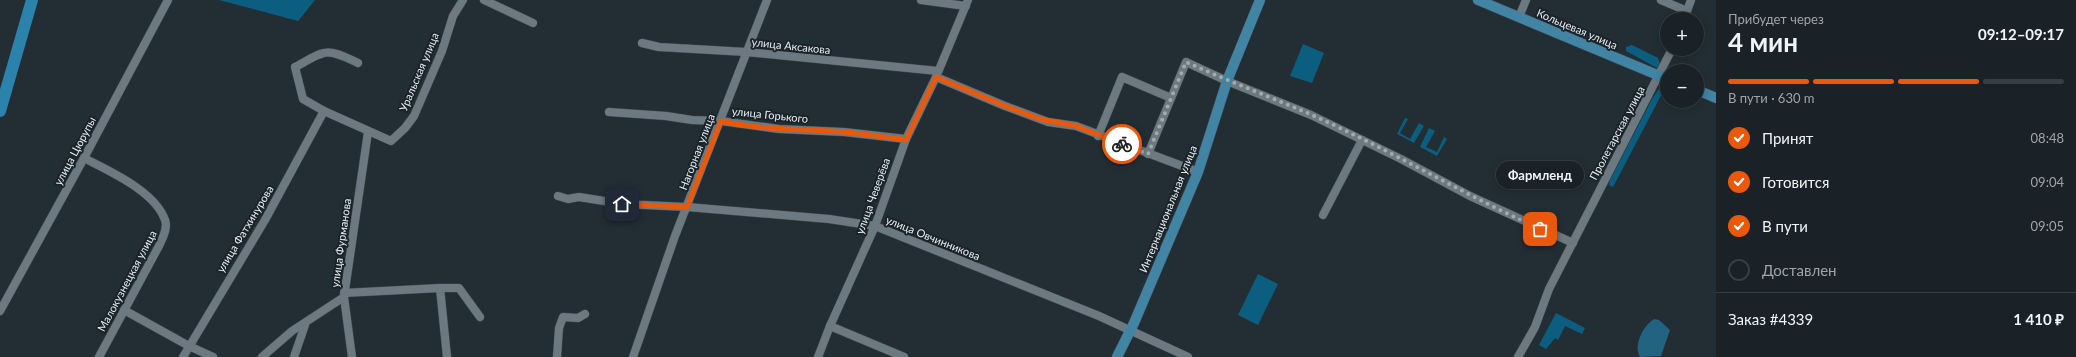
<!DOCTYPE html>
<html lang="ru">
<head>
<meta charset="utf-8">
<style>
  :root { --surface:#1a2227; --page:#272f33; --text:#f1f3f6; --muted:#9fa4a7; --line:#383f44; --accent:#ea580c }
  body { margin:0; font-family:Lato,sans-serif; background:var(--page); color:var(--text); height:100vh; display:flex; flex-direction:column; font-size:15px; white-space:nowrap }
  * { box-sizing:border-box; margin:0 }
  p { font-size:13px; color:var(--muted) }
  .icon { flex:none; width:22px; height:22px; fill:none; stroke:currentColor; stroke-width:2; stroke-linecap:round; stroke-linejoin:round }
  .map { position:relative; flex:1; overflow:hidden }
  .side { display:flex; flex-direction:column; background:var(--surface); width:360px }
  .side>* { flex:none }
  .fabs { position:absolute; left:1660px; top:12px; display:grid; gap:8px }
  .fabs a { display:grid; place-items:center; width:44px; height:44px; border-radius:50%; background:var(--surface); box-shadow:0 2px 10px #0003,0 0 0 1px var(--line); font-size:20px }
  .pin { position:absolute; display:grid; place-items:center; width:34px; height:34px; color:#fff; margin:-17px; border-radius:8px; box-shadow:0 2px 6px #0006 }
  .courier { position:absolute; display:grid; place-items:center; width:40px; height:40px; margin:-20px; border:3px solid #ea580c; border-radius:50%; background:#fff; color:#222; box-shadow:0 1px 5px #0007 }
  .bubble { position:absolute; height:28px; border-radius:14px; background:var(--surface); box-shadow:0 2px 10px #0003,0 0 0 1px var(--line); font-size:13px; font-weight:700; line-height:28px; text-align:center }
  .headline em { font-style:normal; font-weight:700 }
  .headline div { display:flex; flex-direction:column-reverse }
  .headline { display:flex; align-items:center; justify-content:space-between; height:68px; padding:0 12px }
  h1 { font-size:26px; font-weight:700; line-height:30px }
  .bar { display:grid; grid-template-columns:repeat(4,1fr); gap:6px 4px; align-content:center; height:48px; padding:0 12px }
  .bar i { height:5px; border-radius:3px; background:var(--line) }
  .bar .on { background:var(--accent) }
  .bar p { grid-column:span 4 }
  .line { display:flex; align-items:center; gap:10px; padding:0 12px; border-top:1px solid var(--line) }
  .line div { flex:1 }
  ol { padding:0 12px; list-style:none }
  li { display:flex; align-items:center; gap:12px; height:44px }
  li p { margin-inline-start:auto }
  li .icon { padding:4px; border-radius:50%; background:var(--accent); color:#fff; stroke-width:4 }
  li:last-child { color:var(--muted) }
  li i { width:22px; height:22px; border:2px solid var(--line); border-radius:50% }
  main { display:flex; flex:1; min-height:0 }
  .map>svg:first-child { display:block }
  .green { fill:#0b5e7f }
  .forest { fill:#226382 }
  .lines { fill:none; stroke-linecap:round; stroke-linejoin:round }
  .river { stroke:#2b83ab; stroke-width:12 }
  .minor-casing { stroke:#404a4f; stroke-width:9 }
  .major-casing { stroke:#404a4f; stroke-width:11 }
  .minor { stroke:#6d7980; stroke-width:8 }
  .major { stroke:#4184a3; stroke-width:10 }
  .done { stroke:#a2aaaf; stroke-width:4; stroke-dasharray:0 7.2 }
  .route { stroke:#ea580c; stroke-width:5 }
  .labels { text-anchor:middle; stroke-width:4; stroke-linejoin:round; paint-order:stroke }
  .street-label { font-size:11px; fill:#e6edf1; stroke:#1a242a }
</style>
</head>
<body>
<main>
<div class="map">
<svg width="1716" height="357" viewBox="0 0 1716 357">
  <rect width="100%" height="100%" fill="#232e34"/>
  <!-- green -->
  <g class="green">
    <path d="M219,0H315L298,21Z"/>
    <path d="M1303,44L1324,53L1312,83L1290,76Z"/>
    <path d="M1632,45L1658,58L1660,64L1657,68L1626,51V47Z"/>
    <path d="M1666,86L1613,187L1609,185L1610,180L1652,99L1658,90Z"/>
    <path d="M1405,118L1408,119L1400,133L1410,139L1419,123L1424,126L1414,143L1397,134Z"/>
    <path d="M1429,128L1435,131L1426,147L1437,152L1444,137L1447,139L1437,156L1420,147Z"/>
    <path d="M1258,274L1278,284L1258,325L1238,315Z"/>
    <path d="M1556,313L1585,328L1582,334L1565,326L1558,340L1555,338L1546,349L1539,345Z"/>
  </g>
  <!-- forest -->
  <path class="forest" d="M1654,319L1659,320L1670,330L1661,356L1640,357C1633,345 1643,326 1654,319Z"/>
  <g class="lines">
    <!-- river -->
    <path class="river" d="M0,111L32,0"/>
    <defs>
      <g id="minor">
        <path d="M484,0L533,23"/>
        <path d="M921,0L966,6"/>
        <path d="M1661,0L1687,11"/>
        <path d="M1519,17L1526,0"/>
        <path d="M1684,19L1691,0"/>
        <path d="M642,43L659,47L746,52L938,71"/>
        <path d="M358,63C349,59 334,50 324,53C314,55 304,63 295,67L303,99L324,111L391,141L405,128L414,116L442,51L453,16L463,0"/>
        <path d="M936,77L1005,106L1048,122L1076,126L1198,172"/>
        <path d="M609,112L666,116L692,120L721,121L779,129L844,132L906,139"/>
        <path d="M1098,136L1122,77L1171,98"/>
        <path d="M1148,154L1186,62L1227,81L1311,115L1401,159L1470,196L1573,243"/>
        <path d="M84,158C109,171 155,191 165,220C168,228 163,237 160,244L99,357"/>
        <path d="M558,196L568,199L579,197L623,204L687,207L829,219L875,226L1099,316L1188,357"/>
        <path d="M1323,215L1362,140"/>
        <path d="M440,288H459L480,317"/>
        <path d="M344,293L440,288L447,357"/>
        <path d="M124,310L189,346L213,357"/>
        <path d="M0,311L84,158L168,0"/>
        <path d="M830,326L904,357"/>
        <path d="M183,357L265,220L324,111"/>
        <path d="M262,357L292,331L344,297"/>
        <path d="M294,357L305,325"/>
        <path d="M352,357L344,297L368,132"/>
        <path d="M557,357L559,328L563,317L578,318L585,314"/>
        <path d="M633,357L675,236L767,0"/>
        <path d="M818,357L830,326L875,226L906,139L936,77L968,0"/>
        <path d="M1518,357L1535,327L1549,289L1672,49"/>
      </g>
      <g id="major">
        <path d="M1478,0L1667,79"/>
        <path d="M1697,90L1716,98"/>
        <path d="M1117,357L1134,323L1198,172L1227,81L1260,0"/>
      </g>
    </defs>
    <!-- minor casing -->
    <use href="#minor" class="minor-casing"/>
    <!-- major casing -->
    <use href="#major" class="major-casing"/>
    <!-- minor -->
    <use href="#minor" class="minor"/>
    <!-- major -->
    <use href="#major" class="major"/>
  </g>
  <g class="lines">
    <!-- done -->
    <path class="done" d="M1122,144L1148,154L1186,62C1228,81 1271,97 1312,115C1390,150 1463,194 1540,229"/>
    <!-- route -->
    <path class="route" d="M622,204L687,207L721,121C761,130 803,129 844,132C864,134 885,137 906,140L936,77L1005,106L1040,119L1076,126L1122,144"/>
  </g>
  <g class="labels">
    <!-- street labels -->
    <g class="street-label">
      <text transform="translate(1577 29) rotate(23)" y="4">Кольцевая улица</text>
      <text transform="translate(791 46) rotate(6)" y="4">улица Аксакова</text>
      <text transform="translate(419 72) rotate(-67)" y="4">Уральская улица</text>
      <text transform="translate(770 115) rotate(6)" y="4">улица Горького</text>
      <text transform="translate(1617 133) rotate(-62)" y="4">Пролетарская улица</text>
      <text transform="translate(75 151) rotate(-62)" y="4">улица Цюрупы</text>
      <text transform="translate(697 152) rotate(-69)" y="4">Нагорная улица</text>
      <text transform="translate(873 196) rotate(-70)" y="4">улица Чеверёва</text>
      <text transform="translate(1168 209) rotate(-68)" y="4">Интернациональная улица</text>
      <text transform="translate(245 229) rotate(-59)" y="4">улица Фатхинурова</text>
      <text transform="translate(933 238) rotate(22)" y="4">улица Овчинникова</text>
      <text transform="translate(341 243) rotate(-82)" y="4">улица Фурманова</text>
      <text transform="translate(127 281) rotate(-62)" y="4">Малокузнецкая улица</text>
    </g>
  </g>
</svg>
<div class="fabs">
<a>+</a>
<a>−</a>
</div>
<div class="pin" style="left:1540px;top:229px;background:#ea580c"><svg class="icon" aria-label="bag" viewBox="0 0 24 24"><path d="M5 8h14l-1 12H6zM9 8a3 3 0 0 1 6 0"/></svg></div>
<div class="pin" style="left:622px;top:204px;background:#1f2937"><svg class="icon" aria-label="home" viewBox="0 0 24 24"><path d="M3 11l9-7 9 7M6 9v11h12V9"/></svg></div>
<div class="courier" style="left:1122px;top:144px"><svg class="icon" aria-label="bike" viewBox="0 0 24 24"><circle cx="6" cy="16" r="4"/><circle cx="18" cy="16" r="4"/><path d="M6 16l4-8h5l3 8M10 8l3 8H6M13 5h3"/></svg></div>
<div class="bubble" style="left:1496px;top:161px;width:88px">Фармленд</div>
</div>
<section class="side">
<div class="headline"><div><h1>4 мин</h1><p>Прибудет через</p></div><em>09:12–09:17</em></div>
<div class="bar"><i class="on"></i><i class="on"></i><i class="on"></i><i></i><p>В пути · 630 m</p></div>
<ol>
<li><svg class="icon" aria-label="check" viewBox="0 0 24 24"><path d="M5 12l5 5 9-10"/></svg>Принят<p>08:48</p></li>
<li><svg class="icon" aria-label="check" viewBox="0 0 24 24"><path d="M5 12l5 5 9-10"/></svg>Готовится<p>09:04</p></li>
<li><svg class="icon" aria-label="check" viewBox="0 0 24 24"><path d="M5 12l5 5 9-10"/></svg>В пути<p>09:05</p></li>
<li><i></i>Доставлен</li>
</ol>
<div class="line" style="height:52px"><div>Заказ #4339</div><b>1 410 ₽</b></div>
</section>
</main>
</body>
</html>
